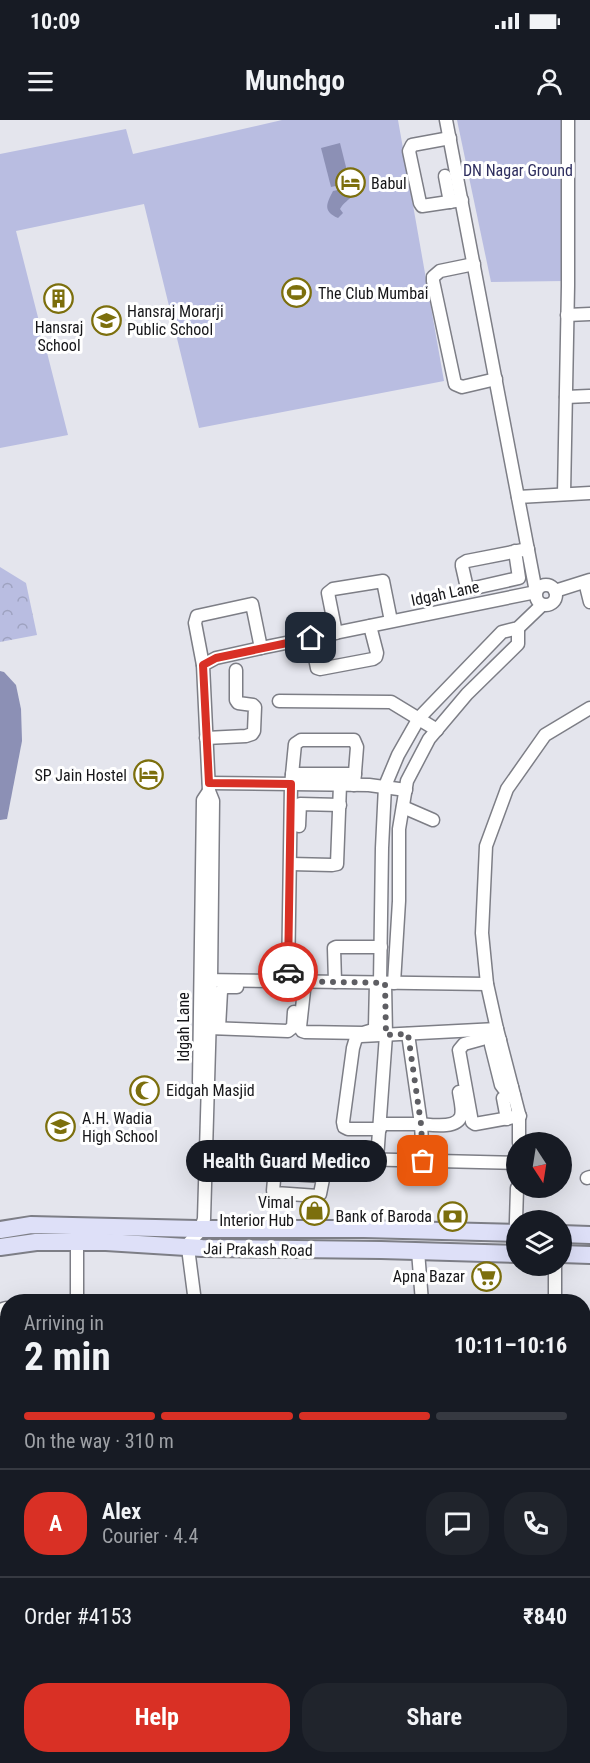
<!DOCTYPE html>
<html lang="en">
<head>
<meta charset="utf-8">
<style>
  :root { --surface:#171b24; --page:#20242c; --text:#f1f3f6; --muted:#9ea1a6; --line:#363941; --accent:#d93025 }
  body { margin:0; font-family:"Roboto Condensed",sans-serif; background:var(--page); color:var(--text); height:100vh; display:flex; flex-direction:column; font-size:22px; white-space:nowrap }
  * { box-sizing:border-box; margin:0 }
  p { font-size:20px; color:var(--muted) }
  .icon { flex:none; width:33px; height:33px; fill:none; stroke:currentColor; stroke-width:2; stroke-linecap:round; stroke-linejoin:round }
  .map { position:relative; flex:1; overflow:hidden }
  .sheet { position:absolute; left:0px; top:1174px; width:591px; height:470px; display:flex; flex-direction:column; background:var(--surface); border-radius:24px 24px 0 0; box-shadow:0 6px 24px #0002 }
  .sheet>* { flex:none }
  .needle { width:39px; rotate:168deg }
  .buttons { position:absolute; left:506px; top:1012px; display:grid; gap:12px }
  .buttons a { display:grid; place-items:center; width:66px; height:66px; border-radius:50%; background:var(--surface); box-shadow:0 6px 24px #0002; font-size:30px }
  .pin { position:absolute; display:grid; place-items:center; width:51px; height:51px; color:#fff; margin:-26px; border-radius:12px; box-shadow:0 3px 9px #0006 }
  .courier { position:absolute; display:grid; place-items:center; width:60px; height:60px; margin:-30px; border:4px solid #d93025; border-radius:50%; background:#fff; color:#222; box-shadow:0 2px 8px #0007 }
  .bubble { position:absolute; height:42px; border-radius:21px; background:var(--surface); box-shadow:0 6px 24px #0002; font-size:20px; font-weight:700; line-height:42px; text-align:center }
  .headline em { font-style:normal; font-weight:700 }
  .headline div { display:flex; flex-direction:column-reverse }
  .headline { display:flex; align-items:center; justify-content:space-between; height:102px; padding:0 24px }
  h1 { font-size:39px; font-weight:700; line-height:45px }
  .bar { display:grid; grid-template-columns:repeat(4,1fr); gap:9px 6px; align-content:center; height:72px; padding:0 24px }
  .bar i { height:8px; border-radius:4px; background:var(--line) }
  .bar .active { background:var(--accent) }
  .bar p { grid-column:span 4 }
  .line { display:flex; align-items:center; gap:15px; padding:0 24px; border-top:2px solid var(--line) }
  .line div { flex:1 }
  .round { display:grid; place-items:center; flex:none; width:63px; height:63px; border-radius:24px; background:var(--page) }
  .button { display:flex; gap:12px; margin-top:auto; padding:12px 24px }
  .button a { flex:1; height:69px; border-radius:24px; background:var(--accent); color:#fff; font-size:24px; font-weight:700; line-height:69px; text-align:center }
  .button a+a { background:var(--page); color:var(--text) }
  .status { display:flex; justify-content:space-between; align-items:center; height:42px; padding:0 30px; background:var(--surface); direction:ltr }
  .status svg { height:16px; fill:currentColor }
  header { display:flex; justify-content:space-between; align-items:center; height:78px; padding:0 24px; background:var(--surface); font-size:27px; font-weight:700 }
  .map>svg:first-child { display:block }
  .green { fill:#b9bde1 }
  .forest { fill:url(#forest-crowns) }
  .water { fill:#8c90b5 }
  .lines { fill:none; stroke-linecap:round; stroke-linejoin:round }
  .minor-casing { stroke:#7d7e86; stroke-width:15 }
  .secondary-casing { stroke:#7d7e86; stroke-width:20 }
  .minor { stroke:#fff; stroke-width:12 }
  .secondary { stroke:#dee0f8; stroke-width:16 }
  .done { stroke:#5e5e63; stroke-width:6; stroke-dasharray:0 10.8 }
  .route { stroke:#d93025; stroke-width:8 }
  .labels { text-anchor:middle; stroke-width:6; stroke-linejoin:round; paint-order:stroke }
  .park-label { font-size:16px; fill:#2e2e5f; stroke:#fff }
  .poi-label { font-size:16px; fill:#161619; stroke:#fff; text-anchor:start }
  .street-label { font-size:16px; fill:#161619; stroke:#fff }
</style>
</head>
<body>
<div class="status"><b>10:09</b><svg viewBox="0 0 49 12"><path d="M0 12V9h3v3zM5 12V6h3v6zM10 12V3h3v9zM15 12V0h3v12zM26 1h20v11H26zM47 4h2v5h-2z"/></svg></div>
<header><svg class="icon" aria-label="menu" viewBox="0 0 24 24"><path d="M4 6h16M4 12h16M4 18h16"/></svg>Munchgo<svg class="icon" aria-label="person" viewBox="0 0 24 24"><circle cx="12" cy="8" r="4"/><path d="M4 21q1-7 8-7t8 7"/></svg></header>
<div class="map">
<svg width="590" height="1643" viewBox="0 0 590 1643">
  <defs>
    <pattern id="forest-crowns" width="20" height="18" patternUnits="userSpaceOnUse" patternTransform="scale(1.5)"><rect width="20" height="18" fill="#b9bde1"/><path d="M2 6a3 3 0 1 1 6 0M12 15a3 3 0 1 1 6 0" fill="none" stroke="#9ea2c0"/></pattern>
  </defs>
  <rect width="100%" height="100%" fill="#e4e5ed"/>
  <!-- green -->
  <g class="green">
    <path d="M282,0H398L444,261L199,308L144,84L16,111L68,315L0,328V34L126,9L133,34Z"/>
    <path d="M457,0H567L565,161L491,162Z"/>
    <path d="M7,1274H8L7,1622L0,1611V1275Z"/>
    <path d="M584,1620H590V1643H508V1637L584,1636Z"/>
    <path d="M18,1637H120L113,1643H22Z"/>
  </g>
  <!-- forest -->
  <path class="forest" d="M0,447L26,463L37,515L0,522Z"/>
  <!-- water -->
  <g class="water">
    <path d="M340,23L350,63L331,67L321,28Z"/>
    <path d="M351,67L353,75C349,80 343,83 340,89L343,93L338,98C322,91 327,83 333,71Z"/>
    <path d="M0,551L4,552L16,565L21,589L22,621L7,699L0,700Z"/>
  </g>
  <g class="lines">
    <defs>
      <g id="minor">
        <path d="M450,18L412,25L409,31L420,83L422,86L462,80"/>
        <path d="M445,56L450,82"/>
        <path d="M474,144L440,151L433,157V161L455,264L462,267L496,259"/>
        <path d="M567,195L590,194"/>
        <path d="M566,277L589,276"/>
        <path d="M564,374L568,166V0"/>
        <path d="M518,377L590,373"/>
        <path d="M515,431L519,458L470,469L467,468L462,446V444L467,441L528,429"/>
        <path d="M585,462L590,482"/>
        <circle cx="546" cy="475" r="10"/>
        <path d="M555,471L590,460"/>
        <path d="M336,513L328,473L333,469L383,461L391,501"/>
        <path d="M311,518L317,548L320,549L373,539L376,537L377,533L370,506"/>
        <path d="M203,545L195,503L197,496L252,484L261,528"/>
        <path d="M279,581L391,582L437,610"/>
        <path d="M206,618L246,616L252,614L254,611L255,587L253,585L238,583L236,580V550"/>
        <path d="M292,654H355"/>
        <path d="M209,663L369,665L406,670"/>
        <path d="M403,687L433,700"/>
        <path d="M299,706L300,684L340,685"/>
        <path d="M291,744L332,745L337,744L340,665"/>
        <path d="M203,860L487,864"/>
        <path d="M288,861L291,665L295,624L301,620H354L357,627L354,665"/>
        <path d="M305,861L300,907L302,911L305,912L363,913L373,910L375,907L376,863"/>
        <path d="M335,862L334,828L336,827H381"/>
        <path d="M380,863L382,728L385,666L398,635L419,598L502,512L518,508L542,485"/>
        <path d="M394,863L399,781V709L407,661L429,619L467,574L518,524V508"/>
        <path d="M282,870L296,871"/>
        <path d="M209,908L288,911L293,907L294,892"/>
        <path d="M219,908L221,871L225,867H237"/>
        <path d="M493,916L464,924L459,930L472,1002L475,1004L520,996"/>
        <path d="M500,920L491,925L501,965L504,969L512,967"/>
        <path d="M199,962L203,680L209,671"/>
        <path d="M507,999L503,978L514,975"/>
        <path d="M380,1004H421L408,914"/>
        <path d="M380,1009H348L344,1007L343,1002L353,928L356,918L361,916L497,909"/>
        <path d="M519,1023V994L497,909L487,864L482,813L486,726L507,669L545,615L590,588"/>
        <path d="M199,1035L516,1043"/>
        <path d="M377,1039L386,915L385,863"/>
        <path d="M423,1041L421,1004C432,1005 457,1009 461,996C463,989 460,979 459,972"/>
        <path d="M275,1053L321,1056L323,1059L320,1074L318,1076L275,1073L273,1071L276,1037"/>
        <path d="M587,1058L590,1057"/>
        <path d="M418,1131L422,1182"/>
        <path d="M515,1134L517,1068"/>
        <path d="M555,1146V1182"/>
        <path d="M77,1182V1122"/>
        <path d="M195,1182L188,1128L189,1123L200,1111L204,1099L211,860L213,681L209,671L203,545L216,538L261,528L536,472L446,0"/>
        <path d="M0,1190L6,1188"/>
        <path d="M194,1643L259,1636"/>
      </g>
      <g id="secondary">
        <path d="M0,1110L31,1105L197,1109H364L516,1113"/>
        <path d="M561,1114L590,1115"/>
        <path d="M0,1127L36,1122H106L202,1128L381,1130L516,1134"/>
        <path d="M561,1134L590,1135"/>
      </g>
    </defs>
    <!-- minor casing -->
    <use href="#minor" class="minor-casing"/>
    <!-- secondary casing -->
    <use href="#secondary" class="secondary-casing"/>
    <!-- minor -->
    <use href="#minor" class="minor"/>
    <!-- secondary -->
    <use href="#secondary" class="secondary"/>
  </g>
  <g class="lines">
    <!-- done -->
    <path class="done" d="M288,852V861L385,863L386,915L408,914L421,1004L423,1041"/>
    <!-- route -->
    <path class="route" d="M288,852L291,664L209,663L203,545L216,538L311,518"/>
  </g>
  <!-- icons -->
  <defs>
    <symbol id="hotel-ring" viewBox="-11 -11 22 22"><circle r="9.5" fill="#fff" stroke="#7c6f0d" stroke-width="1.5"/><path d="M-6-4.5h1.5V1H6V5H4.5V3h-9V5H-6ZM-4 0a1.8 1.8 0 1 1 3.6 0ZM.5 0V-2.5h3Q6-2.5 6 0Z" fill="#7c6f0d"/></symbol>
    <symbol id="stadium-ring" viewBox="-11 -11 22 22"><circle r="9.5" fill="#fff" stroke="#7c6f0d" stroke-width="1.5"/><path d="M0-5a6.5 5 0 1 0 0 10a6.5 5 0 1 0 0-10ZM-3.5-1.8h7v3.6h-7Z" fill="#7c6f0d"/></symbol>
    <symbol id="building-ring" viewBox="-11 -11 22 22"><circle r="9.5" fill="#fff" stroke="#7c6f0d" stroke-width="1.5"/><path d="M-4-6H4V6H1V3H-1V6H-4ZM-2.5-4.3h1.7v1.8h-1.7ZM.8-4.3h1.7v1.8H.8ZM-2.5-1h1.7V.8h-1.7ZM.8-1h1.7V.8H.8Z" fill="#7c6f0d"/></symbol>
    <symbol id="school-ring" viewBox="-11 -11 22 22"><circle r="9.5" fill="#fff" stroke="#7c6f0d" stroke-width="1.5"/><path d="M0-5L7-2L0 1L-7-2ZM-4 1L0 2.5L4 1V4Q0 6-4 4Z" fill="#7c6f0d"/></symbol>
    <symbol id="mosque-ring" viewBox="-11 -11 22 22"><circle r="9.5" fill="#fff" stroke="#7c6f0d" stroke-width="1.5"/><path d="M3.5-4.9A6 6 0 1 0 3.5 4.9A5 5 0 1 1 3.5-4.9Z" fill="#7c6f0d"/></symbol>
    <symbol id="shop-ring" viewBox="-11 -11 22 22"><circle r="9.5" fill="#fff" stroke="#7c6f0d" stroke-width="1.5"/><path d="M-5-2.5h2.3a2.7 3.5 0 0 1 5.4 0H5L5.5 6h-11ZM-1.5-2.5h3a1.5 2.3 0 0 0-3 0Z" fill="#7c6f0d"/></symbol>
    <symbol id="bank-ring" viewBox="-11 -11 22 22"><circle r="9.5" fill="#fff" stroke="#7c6f0d" stroke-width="1.5"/><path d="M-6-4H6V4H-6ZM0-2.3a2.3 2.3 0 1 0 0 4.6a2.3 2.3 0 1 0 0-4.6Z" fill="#7c6f0d"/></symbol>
    <symbol id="supermarket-ring" viewBox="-11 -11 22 22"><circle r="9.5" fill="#fff" stroke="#7c6f0d" stroke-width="1.5"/><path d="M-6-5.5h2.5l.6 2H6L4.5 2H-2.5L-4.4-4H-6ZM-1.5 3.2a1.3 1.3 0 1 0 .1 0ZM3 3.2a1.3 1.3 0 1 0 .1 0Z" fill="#7c6f0d"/></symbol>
  </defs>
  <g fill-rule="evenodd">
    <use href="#hotel-ring" x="334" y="46" width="33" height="33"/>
    <use href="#stadium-ring" x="280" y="156" width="33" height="33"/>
    <use href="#building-ring" x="42" y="162" width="33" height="33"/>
    <use href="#school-ring" x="90" y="184" width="33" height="33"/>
    <use href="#hotel-ring" x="132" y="638" width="33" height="33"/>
    <use href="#mosque-ring" x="128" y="954" width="33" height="33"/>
    <use href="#school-ring" x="44" y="990" width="33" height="33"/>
    <use href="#shop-ring" x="298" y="1074" width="33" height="33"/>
    <use href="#bank-ring" x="436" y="1080" width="33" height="33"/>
    <use href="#supermarket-ring" x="470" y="1140" width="33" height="33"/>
  </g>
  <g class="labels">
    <!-- park labels -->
    <g class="park-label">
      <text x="518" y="56">DN Nagar Ground</text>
    </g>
    <!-- poi labels -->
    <g class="poi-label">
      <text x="371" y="69">Babul</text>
      <text x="318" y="179">The Club Mumbai</text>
      <text x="127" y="197">Hansraj Morarji<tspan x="127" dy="18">Public School</tspan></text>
      <text x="59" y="213" text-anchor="middle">Hansraj<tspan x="59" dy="18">School</tspan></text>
      <text x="127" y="661" text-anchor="end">SP Jain Hostel</text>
      <text x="166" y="976">Eidgah Masjid</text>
      <text x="82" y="1004">A.H. Wadia<tspan x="82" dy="18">High School</tspan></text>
      <text x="294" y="1088" text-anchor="end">Vimal<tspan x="294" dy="18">Interior Hub</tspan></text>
      <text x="432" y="1102" text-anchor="end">Bank of Baroda</text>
      <text x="465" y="1162" text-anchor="end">Apna Bazar</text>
    </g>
    <!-- street labels -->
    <g class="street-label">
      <text transform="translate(445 473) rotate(-12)" y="6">Idgah Lane</text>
      <text transform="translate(183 907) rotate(-90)" y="6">Idgah Lane</text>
      <text transform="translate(258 1129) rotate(1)" y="6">Jai Prakash Road</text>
    </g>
  </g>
</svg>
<div class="buttons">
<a><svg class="needle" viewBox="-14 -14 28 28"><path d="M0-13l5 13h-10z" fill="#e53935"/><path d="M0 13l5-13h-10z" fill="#9ea1a6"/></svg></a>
<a><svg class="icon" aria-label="layers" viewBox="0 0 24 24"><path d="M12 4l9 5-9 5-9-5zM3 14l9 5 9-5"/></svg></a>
</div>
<div class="pin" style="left:423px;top:1041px;background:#ea580c"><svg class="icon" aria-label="bag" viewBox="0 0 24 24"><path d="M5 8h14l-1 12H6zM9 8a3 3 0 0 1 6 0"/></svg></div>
<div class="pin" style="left:311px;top:518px;background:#1f2937"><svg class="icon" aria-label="home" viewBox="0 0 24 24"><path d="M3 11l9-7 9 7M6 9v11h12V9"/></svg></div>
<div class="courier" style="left:288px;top:852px"><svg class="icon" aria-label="car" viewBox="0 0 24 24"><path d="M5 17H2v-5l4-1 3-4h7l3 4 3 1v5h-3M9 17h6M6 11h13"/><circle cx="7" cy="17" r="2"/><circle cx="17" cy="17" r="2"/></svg></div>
<div class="bubble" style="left:186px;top:1020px;width:201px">Health Guard Medico</div>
<section class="sheet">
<div class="headline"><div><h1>2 min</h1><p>Arriving in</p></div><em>10:11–10:16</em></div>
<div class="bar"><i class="active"></i><i class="active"></i><i class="active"></i><i></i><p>On the way · 310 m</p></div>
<div class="line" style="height:108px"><b class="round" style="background:var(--accent);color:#fff">A</b><div><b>Alex</b><p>Courier · 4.4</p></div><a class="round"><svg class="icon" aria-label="chat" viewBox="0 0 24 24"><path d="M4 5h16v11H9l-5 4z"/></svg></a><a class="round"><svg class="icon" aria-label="phone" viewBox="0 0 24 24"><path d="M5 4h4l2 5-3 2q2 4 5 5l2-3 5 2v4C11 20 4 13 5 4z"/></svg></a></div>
<div class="line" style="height:78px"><div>Order #4153</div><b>₹840</b></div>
<div class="button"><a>Help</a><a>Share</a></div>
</section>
</div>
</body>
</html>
